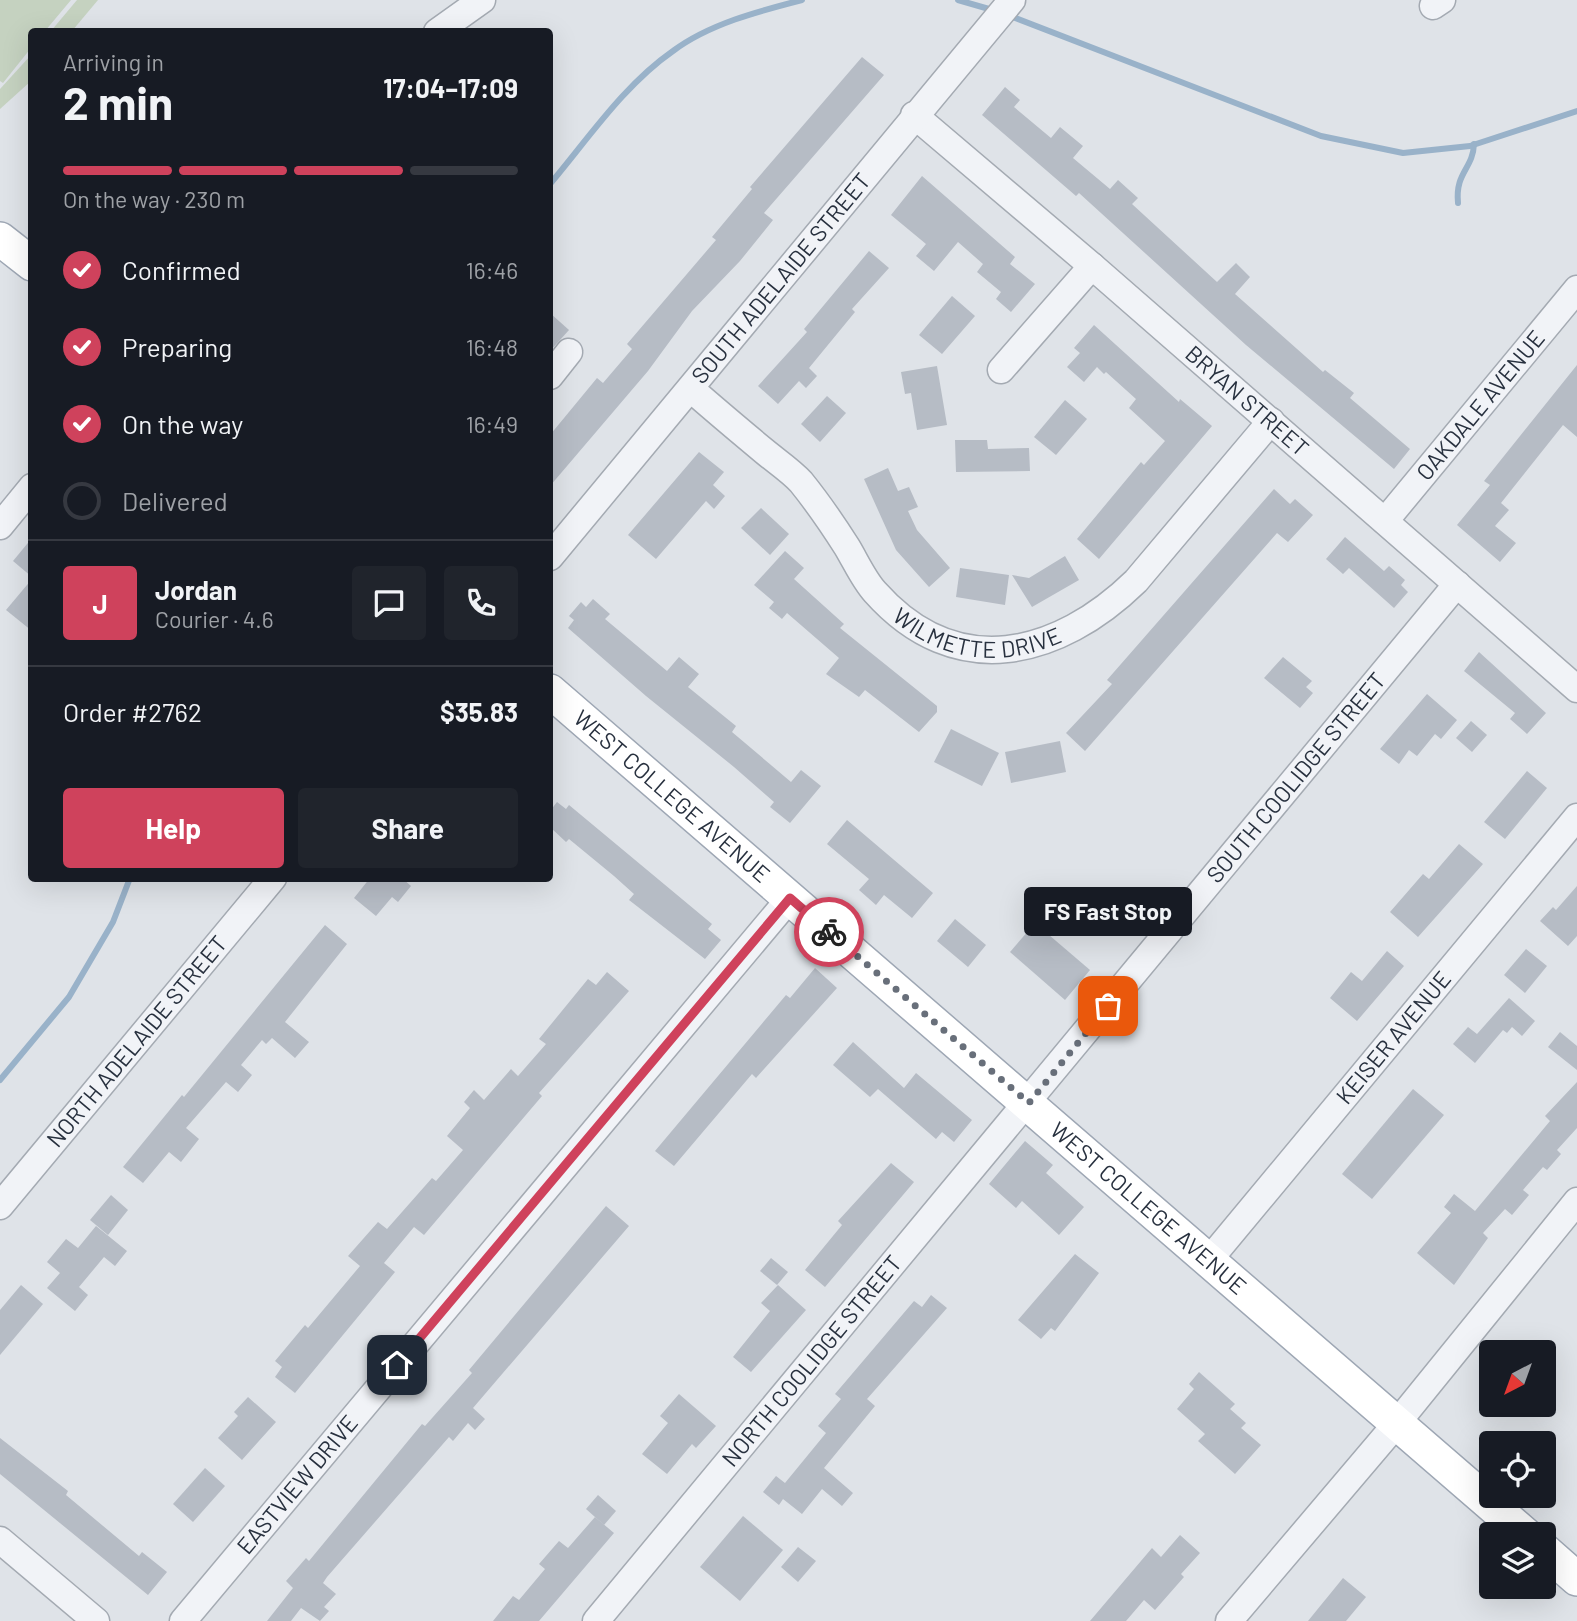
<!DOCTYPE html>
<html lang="en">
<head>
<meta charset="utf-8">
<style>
  :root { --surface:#171b24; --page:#20242c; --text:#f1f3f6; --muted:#9ea1a6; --line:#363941; --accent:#cf425c }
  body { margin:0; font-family:Barlow,sans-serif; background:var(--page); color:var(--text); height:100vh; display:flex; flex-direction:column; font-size:26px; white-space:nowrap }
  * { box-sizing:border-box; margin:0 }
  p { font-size:23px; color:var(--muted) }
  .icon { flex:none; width:38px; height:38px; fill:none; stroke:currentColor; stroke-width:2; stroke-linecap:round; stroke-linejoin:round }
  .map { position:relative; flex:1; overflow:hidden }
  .drawer { position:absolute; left:28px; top:28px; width:525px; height:854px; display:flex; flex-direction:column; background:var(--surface); border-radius:7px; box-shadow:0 7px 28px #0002 }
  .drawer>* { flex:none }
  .needle { width:46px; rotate:221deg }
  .buttons { position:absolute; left:1479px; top:1340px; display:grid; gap:14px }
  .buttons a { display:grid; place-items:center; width:77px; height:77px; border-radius:7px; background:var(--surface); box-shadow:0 7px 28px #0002; font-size:35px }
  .pin { position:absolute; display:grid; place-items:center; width:60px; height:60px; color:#fff; margin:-30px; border-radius:14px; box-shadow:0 4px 10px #0006 }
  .courier { position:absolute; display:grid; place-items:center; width:70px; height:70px; margin:-35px; border:5px solid #cf425c; border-radius:50%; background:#fff; color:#222; box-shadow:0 2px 9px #0007 }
  .bubble { position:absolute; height:49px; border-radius:7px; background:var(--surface); box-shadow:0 7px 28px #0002; font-size:23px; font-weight:700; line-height:49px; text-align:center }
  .head em { font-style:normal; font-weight:700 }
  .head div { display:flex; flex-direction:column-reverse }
  .head { display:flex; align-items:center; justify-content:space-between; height:119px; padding:0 35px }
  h1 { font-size:46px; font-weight:700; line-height:52px }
  .bar { display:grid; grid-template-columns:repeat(4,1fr); gap:10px 7px; align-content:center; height:84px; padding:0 35px }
  .bar i { height:9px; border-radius:5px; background:var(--line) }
  .bar .current { background:var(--accent) }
  .bar p { grid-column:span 4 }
  .line { display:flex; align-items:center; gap:18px; padding:0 35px; border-top:2px solid var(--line) }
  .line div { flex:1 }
  .round { display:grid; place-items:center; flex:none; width:74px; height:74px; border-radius:7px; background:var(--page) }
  ol { padding:0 35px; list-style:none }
  li { display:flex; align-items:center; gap:21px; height:77px }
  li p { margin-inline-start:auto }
  li .icon { padding:7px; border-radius:50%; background:var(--accent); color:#fff; stroke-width:4 }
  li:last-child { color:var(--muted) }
  li i { width:38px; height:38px; border:4px solid var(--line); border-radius:50% }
  .action { display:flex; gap:14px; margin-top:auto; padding:14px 35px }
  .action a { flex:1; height:80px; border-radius:7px; background:var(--accent); color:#fff; font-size:28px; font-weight:700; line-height:80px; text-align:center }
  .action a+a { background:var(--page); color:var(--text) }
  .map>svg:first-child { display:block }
  .green { fill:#c5d2c0 }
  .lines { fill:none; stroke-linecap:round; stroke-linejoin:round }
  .stream { stroke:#99b2c9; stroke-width:6 }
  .building { fill:#b6bcc5 }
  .minor-casing { stroke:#a4aab2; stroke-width:29 }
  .major-casing { stroke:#9ea7b4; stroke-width:36 }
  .minor { stroke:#f1f3f7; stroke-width:26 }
  .major { stroke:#fff; stroke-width:33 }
  .done { stroke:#686f7a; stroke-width:7; stroke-dasharray:0 12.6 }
  .route { stroke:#cf425c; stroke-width:9 }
  .labels { text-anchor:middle; stroke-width:5; stroke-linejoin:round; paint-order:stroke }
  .street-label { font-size:23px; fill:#28313f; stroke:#eef2f6 }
</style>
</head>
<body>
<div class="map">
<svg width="1577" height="1621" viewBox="0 0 1577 1621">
  <rect width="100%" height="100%" fill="#dfe3e8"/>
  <!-- green -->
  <g class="green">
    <path d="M0,0H71L45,31L32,32L31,48L3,83L0,81Z"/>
    <path d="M77,0H98L72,31H51Z"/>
    <path d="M31,55V81L0,109V89Z"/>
  </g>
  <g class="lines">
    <!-- stream -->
    <g class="stream">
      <path d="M958,0L996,11"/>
      <path d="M1010,16L1321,136L1403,153L1470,146L1577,111"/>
      <path d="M550,184C588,139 624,85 673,51C709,24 759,11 802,0"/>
      <path d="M1458,203C1455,172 1473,169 1474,144"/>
      <path d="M0,1080L69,997L113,922L130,878"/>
    </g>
  </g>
  <!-- building -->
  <g class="building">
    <path d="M862,57L884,75L764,213L773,220L740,261L692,311L648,371L550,486V435L597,378L603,383L632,349L627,344L716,240L712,237L752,189L750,187Z"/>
    <path d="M1005,87L1020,100L1014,107L1051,138L1060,127L1083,146L1073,158L1110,189L1118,180L1138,198L1132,204L1217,282L1236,263L1250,277L1235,294L1323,372L1325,370L1354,393L1350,398L1410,449L1394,469L1246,345L1079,193L1076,196L982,115Z"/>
    <path d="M922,176L1015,257L1010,264L1035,284L1011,312L996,299L1001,292L977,272L983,264L958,242L934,271L916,256L926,244L891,215Z"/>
    <path d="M869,251L889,268L852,309L855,312L809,368L817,376L806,388L799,381L778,404L758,386L807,332L804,329Z"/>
    <path d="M952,296L975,316L942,354L919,335Z"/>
    <path d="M550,313L569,330L550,351Z"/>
    <path d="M1094,325L1179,402L1180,399L1212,426L1099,559L1077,539L1141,462L1144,465L1165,441L1129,408L1136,399L1106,372L1104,374L1097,367L1084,382L1067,367L1080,353L1074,348Z"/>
    <path d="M1577,365V437L1563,425L1501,503L1509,510L1495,526L1516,543L1500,562L1457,525L1490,485L1484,481Z"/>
    <path d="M937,366L947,425L917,430L911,393L905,394L901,372Z"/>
    <path d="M827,396L846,413L820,442L801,424Z"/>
    <path d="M1065,400L1087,419L1056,455L1034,437Z"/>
    <path d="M955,440H987L988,449L1029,448L1030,471L956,472Z"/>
    <path d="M699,452L724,472L713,485L725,496L714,509L706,501L656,559L628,535Z"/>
    <path d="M888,468L898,491L909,487L918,507L908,511L917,530L950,568L929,587L896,550L864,479Z"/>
    <path d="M1274,489L1290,504L1295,499L1313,515L1288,542L1277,533L1085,751L1066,733L1112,684L1107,680Z"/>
    <path d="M761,508L789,534L770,555L741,528Z"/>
    <path d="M1345,537L1384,571L1389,566L1405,580L1401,585L1408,592L1394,608L1349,568L1343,574L1326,559Z"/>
    <path d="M32,538V577L13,561Z"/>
    <path d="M785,551L804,568L794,579L844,624L840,628L937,706V712L919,732L865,690L859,697L826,674L839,658L787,613L782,619L769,608L774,602L754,585Z"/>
    <path d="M1065,556L1079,580L1032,607L1012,575L1029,578Z"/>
    <path d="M960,568L1009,575L1005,605L956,597Z"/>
    <path d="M32,579V631L6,610Z"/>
    <path d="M593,599L610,614L605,619L667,671L679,657L699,674L688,687L736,726L732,732L791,782L801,770L821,786L790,823L770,807L774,802L734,767L646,696L568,628L574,620L569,616L581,602L586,607Z"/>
    <path d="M1479,652L1546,713L1527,734L1510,719L1515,713L1464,671Z"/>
    <path d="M1283,657L1312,681L1306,687L1313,693L1300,708L1264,678Z"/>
    <path d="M1427,694L1457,720L1441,739L1435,734L1417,756L1409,750L1399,764L1380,749Z"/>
    <path d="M1471,721L1487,735L1472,752L1456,738Z"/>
    <path d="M951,729L999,753L982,786L934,762Z"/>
    <path d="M1060,741L1066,772L1011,783L1005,752Z"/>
    <path d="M1527,771L1547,788L1505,839L1484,822Z"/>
    <path d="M557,802L566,809L569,805L712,924L708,929L721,940L705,959L629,900L634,894L614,876L569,839L566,842L550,827V811Z"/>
    <path d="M847,820L933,893L912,918L884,895L876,905L859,890L869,879L827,844Z"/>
    <path d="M1459,844L1483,864L1418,937L1390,912L1423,874L1429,879Z"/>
    <path d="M370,878H402L411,886L398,902L392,897L376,916L354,898Z"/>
    <path d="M1577,886V936L1568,946L1540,921L1553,907L1556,910Z"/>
    <path d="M955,919L986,945L968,967L937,941Z"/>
    <path d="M1035,923L1090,970L1065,1000L1010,952Z"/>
    <path d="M325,925L347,944L285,1022L309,1042L295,1058L272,1038L266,1044L262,1040L241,1065L252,1075L238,1092L226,1082L186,1128L199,1139L181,1162L169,1152L143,1183L123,1167L182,1095L184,1097Z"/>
    <path d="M1526,949L1547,966L1525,993L1504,975Z"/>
    <path d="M1387,951L1404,966L1357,1021L1330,998L1351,972L1362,981Z"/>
    <path d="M815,968L837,988L756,1078L752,1074L674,1166L655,1151L786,995L790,998Z"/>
    <path d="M607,972L629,991L539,1093L542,1096L424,1235L414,1227L384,1263L395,1272L295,1393L275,1377L282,1367L275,1361L305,1325L308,1328L360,1266L348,1256L378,1222L387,1229L432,1178L436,1181L463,1150L447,1136L470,1108L464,1102L474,1090L484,1100L511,1069L518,1076L546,1044L539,1039L588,979L596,985Z"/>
    <path d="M1509,998L1535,1021L1522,1036L1512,1027L1507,1033L1503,1030L1475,1063L1453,1044L1468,1027L1477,1034Z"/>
    <path d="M1560,1032L1577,1046V1070L1548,1047Z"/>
    <path d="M853,1042L904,1088L916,1073L972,1120L954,1142L942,1132L936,1139L878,1089L870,1097L833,1065Z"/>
    <path d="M1577,1082V1128L1557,1150L1561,1154L1547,1170L1543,1167L1523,1190L1529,1195L1512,1215L1505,1209L1483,1233L1488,1238L1454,1285L1417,1253L1451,1213L1444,1207L1454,1194L1475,1211L1550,1121L1545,1116Z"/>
    <path d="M1413,1089L1444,1115L1372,1199L1342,1174Z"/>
    <path d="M1025,1141L1053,1165L1046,1173L1084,1207L1059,1235L1022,1201L1016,1208L989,1184Z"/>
    <path d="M891,1163L914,1182L825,1287L805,1270L842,1225L838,1221Z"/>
    <path d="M111,1195L128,1210L108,1235L90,1220Z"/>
    <path d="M606,1206L629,1226L473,1408L485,1419L475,1430L468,1423L453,1441L449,1437L327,1577L323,1583L336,1594L324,1607L329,1611L320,1621L301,1608L291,1621H267L293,1588L286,1581L306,1558L309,1561L422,1424L425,1426L472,1373L469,1370Z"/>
    <path d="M96,1226L127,1251L115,1266L104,1257L79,1287L88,1295L75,1311L47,1288L60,1273L47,1262L66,1239L78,1248Z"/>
    <path d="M1075,1254L1099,1273L1055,1331L1051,1328L1041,1339L1018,1320Z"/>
    <path d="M771,1258L788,1272L777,1285L760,1271Z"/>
    <path d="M21,1285L43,1304L0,1355V1310Z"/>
    <path d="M778,1285L806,1310L751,1372L733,1357L770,1311L761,1303Z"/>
    <path d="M931,1295L947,1308L867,1399L875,1406L824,1468L853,1493L842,1506L822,1489L802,1514L783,1499L779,1505L763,1492L776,1476L785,1483L826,1433L818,1426L841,1399L835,1394L914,1301L922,1307Z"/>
    <path d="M1199,1372L1235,1404L1230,1409L1246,1423L1241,1428L1261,1445L1235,1474L1198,1441L1205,1434L1177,1409L1194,1389L1189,1384Z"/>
    <path d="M679,1394L716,1426L696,1448L692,1444L667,1474L642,1454L668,1423L660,1416Z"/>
    <path d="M248,1397L276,1422L242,1460L218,1438L238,1416L234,1412Z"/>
    <path d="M0,1438L68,1491L66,1495L139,1556L142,1552L167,1572L148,1595L0,1474Z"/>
    <path d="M205,1468L225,1486L193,1522L173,1504Z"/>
    <path d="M598,1495L616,1511L604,1525L586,1509Z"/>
    <path d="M743,1516L783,1550L740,1601L700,1567Z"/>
    <path d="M595,1517L614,1533L539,1621H493L513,1596L519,1600L545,1569L539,1564L559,1541L568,1548Z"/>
    <path d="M1180,1535L1200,1553L1181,1574L1184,1577L1155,1610L1144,1600L1126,1621H1090L1152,1548L1161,1557Z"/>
    <path d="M798,1547L816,1561L798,1582L781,1567Z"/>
    <path d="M1343,1578L1366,1597L1346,1621H1308Z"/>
  </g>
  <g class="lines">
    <defs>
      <g id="minor">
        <path d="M1433,6L1442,0"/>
        <path d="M437,32L482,0"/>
        <path id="s1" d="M914,115L1092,266L1577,689"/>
        <path d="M1001,370L1092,266"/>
        <path d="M550,376L569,352"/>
        <path id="s2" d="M691,389C715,410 740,431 764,451C776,461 791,471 801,482C818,503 833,525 847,547C856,562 864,580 875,592C956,683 1058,657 1136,581L1271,421"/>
        <path id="s3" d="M1385,521L1577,289"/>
        <path d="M0,526L32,487"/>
        <path id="s4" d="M550,557L1012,0"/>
        <path id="s5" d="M0,1206L273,878"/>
        <path id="s6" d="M1209,1260L1577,817"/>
        <path d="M0,1540L96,1621"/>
        <path id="s7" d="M183,1621L790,898"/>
        <path id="s8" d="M596,1621L1457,584"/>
        <path d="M1229,1621L1397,1423L1577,1201"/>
      </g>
      <g id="major">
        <path d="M0,239L32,264"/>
        <path id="s9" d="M550,691L1526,1535"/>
        <path d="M1544,1550L1577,1579"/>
      </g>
    </defs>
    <!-- minor casing -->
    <use href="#minor" class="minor-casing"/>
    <!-- major casing -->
    <use href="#major" class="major-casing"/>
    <!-- minor -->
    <use href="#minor" class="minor"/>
    <!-- major -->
    <use href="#major" class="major"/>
  </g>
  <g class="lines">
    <!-- done -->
    <path class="done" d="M829,932L1029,1103L1108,1006"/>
    <!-- route -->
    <path class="route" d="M397,1365L790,898L829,932"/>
  </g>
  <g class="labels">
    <!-- street labels -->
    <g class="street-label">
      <text dy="8" stroke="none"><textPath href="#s4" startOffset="362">SOUTH ADELAIDE STREET</textPath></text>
      <text dy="8" stroke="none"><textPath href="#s1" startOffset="439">BRYAN STREET</textPath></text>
      <text dy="8" stroke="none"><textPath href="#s3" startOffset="150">OAKDALE AVENUE</textPath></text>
      <text dy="8" stroke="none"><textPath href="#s2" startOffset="394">WILMETTE DRIVE</textPath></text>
      <text dy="8" stroke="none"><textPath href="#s8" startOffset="1096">SOUTH COOLIDGE STREET</textPath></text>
      <text dy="8" stroke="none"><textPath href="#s9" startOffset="161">WEST COLLEGE AVENUE</textPath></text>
      <text dy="8" stroke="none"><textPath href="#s6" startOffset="289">KEISER AVENUE</textPath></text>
      <text dy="8" stroke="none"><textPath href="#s5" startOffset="214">NORTH ADELAIDE STREET</textPath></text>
      <text dy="8" stroke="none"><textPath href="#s9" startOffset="791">WEST COLLEGE AVENUE</textPath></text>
      <text dy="8" stroke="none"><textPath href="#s8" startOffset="338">NORTH COOLIDGE STREET</textPath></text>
      <text dy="8" stroke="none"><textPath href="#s7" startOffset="178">EASTVIEW DRIVE</textPath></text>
    </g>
  </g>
</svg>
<div class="buttons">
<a><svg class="needle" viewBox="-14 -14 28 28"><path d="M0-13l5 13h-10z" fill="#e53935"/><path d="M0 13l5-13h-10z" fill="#9ea1a6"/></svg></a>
<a><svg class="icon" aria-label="locate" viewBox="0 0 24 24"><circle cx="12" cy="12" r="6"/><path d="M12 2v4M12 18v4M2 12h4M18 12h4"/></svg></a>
<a><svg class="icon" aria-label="layers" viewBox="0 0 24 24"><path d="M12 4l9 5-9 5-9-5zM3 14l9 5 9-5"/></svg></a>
</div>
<div class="pin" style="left:1108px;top:1006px;background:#ea580c"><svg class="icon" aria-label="bag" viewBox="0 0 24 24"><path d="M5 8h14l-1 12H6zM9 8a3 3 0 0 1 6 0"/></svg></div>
<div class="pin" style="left:397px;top:1365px;background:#1f2937"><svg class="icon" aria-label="home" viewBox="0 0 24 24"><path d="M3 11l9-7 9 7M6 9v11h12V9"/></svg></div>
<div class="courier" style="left:829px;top:932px"><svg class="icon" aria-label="bike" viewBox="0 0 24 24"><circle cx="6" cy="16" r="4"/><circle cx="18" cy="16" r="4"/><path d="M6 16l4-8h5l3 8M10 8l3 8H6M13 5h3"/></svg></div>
<div class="bubble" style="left:1024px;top:887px;width:168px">FS Fast Stop</div>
<section class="drawer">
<div class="head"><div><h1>2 min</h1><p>Arriving in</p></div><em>17:04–17:09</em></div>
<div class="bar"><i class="current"></i><i class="current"></i><i class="current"></i><i></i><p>On the way · 230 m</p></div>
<ol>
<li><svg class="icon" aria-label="check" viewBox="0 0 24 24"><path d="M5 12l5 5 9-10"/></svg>Confirmed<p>16:46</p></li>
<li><svg class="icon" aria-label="check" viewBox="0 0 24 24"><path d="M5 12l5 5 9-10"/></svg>Preparing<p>16:48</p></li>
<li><svg class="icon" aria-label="check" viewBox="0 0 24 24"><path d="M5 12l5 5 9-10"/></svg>On the way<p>16:49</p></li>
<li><i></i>Delivered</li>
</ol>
<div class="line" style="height:126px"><b class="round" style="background:var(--accent);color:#fff">J</b><div><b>Jordan</b><p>Courier · 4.6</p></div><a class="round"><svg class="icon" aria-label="chat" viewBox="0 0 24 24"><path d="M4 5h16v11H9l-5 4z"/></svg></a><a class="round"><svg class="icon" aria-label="phone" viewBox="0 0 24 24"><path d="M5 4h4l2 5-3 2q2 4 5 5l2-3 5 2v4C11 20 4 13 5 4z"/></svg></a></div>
<div class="line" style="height:91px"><div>Order #2762</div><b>$35.83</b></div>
<div class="action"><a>Help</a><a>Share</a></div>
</section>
</div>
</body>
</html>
